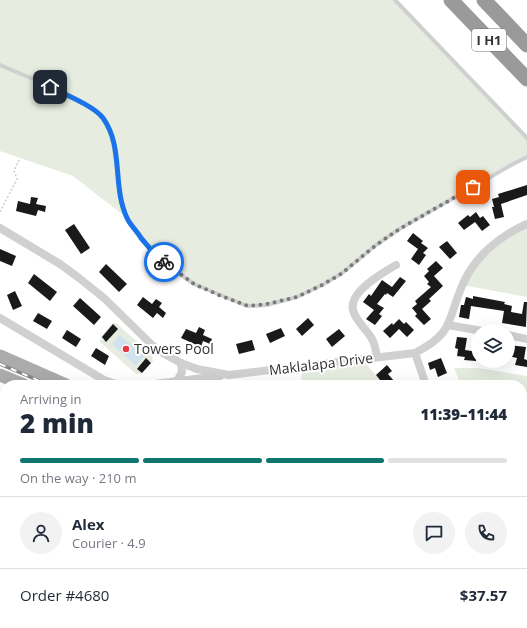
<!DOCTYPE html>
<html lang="en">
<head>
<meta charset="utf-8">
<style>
  :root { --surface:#fff; --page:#f2f2f3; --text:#1f2937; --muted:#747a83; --line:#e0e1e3; --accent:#0f766e }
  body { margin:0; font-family:"Open Sans",sans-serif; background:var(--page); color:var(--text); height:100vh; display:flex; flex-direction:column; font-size:15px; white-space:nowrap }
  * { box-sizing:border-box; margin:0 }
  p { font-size:13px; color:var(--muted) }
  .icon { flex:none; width:22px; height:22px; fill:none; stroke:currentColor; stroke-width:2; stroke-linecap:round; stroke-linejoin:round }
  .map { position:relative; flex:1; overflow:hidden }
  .sheet { position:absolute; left:0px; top:380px; width:527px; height:248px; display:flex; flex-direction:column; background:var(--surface); border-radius:16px 16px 0 0; box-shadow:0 4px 16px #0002 }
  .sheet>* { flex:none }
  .buttons { position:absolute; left:471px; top:324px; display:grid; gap:8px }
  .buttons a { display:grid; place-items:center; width:44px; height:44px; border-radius:50%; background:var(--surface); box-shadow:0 4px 16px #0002; font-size:20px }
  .pin { position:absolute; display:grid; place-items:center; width:34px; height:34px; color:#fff; margin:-17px; border-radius:8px; box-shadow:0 2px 6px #0006 }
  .courier { position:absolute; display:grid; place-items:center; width:40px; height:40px; margin:-20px; border:3px solid #1a73e8; border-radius:50%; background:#fff; color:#222; box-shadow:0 1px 5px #0007 }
  .headline em { font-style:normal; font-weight:800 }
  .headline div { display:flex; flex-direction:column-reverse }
  .headline { display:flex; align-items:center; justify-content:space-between; height:68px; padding:0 20px }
  h1 { font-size:26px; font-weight:800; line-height:30px }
  .bar { display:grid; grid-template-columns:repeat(4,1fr); gap:6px 4px; align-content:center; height:48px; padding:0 20px }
  .bar i { height:5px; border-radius:3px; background:var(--line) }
  .bar .current { background:var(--accent) }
  .bar p { grid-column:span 4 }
  .line { display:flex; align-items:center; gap:10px; padding:0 20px; border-top:1px solid var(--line) }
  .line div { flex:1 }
  .round { display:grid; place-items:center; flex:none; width:42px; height:42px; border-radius:21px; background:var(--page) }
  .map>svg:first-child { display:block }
  .green { fill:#e6ecdf }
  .water { fill:#cfe2ee }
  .building { fill:#1a1a1a }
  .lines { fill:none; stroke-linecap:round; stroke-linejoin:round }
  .path { stroke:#cdcdcd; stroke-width:1.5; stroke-dasharray:2 2; stroke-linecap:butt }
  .service { stroke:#d0d0d0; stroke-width:4 }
  .minor { stroke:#d0d0d0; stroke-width:8 }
  .primary { stroke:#ababab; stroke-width:13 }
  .motorway { stroke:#9a9a9a; stroke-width:15 }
  .rail-casing { stroke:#888; stroke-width:3.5 }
  .rail { stroke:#fff; stroke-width:2; stroke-dasharray:6; stroke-linecap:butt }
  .done { stroke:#7a7a7a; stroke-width:4; stroke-dasharray:0 7.2 }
  .route { stroke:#1a73e8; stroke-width:5 }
  .poi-dot { fill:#e63946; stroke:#fff; stroke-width:1.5 }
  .labels { text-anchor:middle; stroke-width:4; stroke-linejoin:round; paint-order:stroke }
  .shield { fill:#fff; stroke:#707070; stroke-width:1 }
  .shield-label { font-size:13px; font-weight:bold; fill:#333 }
  .poi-label { font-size:14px; fill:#333; stroke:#fff; text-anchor:start }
  .street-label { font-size:14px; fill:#333; stroke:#fff }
</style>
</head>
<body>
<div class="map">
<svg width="527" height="628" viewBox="0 0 527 628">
  <rect width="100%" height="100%" fill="#fff"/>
  <!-- green -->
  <g class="green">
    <path d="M0,0H395L527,138V157L401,228L341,274L297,297L267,305L247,306L194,284L159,259L127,218L73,176L0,151Z"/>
    <path d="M527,224V297L462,285L486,252Z"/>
    <path d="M113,323H116L152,355L153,361L141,374H136L100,342L101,337Z"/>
    <path d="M362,359L384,385H314L301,379L303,366Z"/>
    <path d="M454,368H478L527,376V466L522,462V385H461Z"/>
  </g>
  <!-- water -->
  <path class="water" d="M120,335L144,356L136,366L112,344Z"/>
  <!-- building -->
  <g class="building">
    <path d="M527,185V195L501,204L504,217L495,219L492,207H494L492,199L499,197L498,194Z"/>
    <path d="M31,197L38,198L36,204L46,206L45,212L38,210L36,216L16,211L18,201L30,204Z"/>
    <path d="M476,212L480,218L483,216L490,225L482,231L475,222L464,230L458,223L468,215L470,217Z"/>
    <path d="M74,224L90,248L81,254L65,230Z"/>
    <path d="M413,233L423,241L421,243L428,248L423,253L426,255L419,265L411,259L418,249L407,241Z"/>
    <path d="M447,241L457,253L450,259L439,247Z"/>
    <path d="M0,249L16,256L12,266L0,261Z"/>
    <path d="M436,261L443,268L434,276L443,286L429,299L431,301L422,309L431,319L424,325L415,316L417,314L412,308L417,304L415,301L431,287L427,284L429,282L424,276L429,271L427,269Z"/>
    <path d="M106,264L127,284L119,292L99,272Z"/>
    <path d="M34,274L57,292L50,301L28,283Z"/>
    <path d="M400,277L406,281L393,297L387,293L386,295L385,294L377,304L384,308L379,314L382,316L375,325L366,319L374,310L363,302L369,294L371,296L382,280L392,287Z"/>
    <path d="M15,291L22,306L13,310L7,295Z"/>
    <path d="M473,296L505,302L504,304L512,306L511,312L522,314L524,302H527L526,327L502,323L504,311L471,306L469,319L459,317L461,305H464L466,297L473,299Z"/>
    <path d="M143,297L152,304L156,299L162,303L159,307L166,313L163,318L157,313L153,318L137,305Z"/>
    <path d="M80,298L101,317L94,325L73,306Z"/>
    <path d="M38,313L52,321L47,329L33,321Z"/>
    <path d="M308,318L314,325L302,336L296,329Z"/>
    <path d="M399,319L404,324L406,322L414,330L407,337L399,329L390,338L383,331L392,323L393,325Z"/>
    <path d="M113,324L118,329L106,342L102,337Z"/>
    <path d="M199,327L205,330L203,335L212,339L210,344L203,341L201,347L181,338L186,329L196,333Z"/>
    <path d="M281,328L285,336L270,343L266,334Z"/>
    <path d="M339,329L345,336L332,347L326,339Z"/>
    <path d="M67,330L81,339L76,347L62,338Z"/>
    <path d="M457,337L467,338L465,350L478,352L476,361L464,360L465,357L457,356L458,349L455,348Z"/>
    <path d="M252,340L255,350L239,354L236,344Z"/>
    <path d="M508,345L526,347L524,359L527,360V367L515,365L517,358L508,356Z"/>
    <path d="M96,348L109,356L105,365L91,356Z"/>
    <path d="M146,358L151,363L142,373L137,369Z"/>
    <path d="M441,358L447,373L438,377L435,368L430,370L428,363Z"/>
    <path d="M387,365L392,371L388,374L394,381L389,385H384L376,375Z"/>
  </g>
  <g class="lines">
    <!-- path -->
    <path class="path" d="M0,212L17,179L14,171L20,158"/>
    <!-- service -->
    <g class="service">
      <path d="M395,0L527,138"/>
      <path d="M0,65L40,82L71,97L88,106L102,116L112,135L121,199L127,218L145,243L159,259L194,284L247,306L267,305L297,297L322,285L341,274L376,245L401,228L513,164L527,157"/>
      <path d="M89,627L96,623"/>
      <path d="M141,628L151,623"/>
      <path d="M421,628L432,624L433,628"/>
    </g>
    <!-- minor -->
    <g class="minor">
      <path d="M0,228L60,264L79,278L104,298L151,344L161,352L181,363L197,369L229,375L415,353C454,333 447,321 462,286C474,257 499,236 527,224"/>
      <path d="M0,318L104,380L119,385"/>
      <path d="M448,325L482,331"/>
      <path d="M508,335L527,339"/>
      <path d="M415,353L426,385"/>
      <path d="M377,357C376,351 375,344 372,339C367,330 358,323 354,313C345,294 382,273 396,265"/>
      <path d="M177,381L182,372L181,363"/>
      <path d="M146,385L220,376"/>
      <path d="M522,518L527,523"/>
    </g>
    <!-- primary -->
    <g class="primary">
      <path d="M0,356L66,385"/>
      <path d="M0,375L24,385"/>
      <path d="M522,574L527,576"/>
      <path d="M522,596L527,598"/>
    </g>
    <!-- motorway -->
    <g class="motorway">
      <path d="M451,0L527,79"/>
      <path d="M484,0L527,45"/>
    </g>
    <defs>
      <g id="rail">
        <path d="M0,364L49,385"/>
        <path d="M522,586L527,589"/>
      </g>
    </defs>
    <!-- rail casing -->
    <use href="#rail" class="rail-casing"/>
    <!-- rail -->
    <use href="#rail" class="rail"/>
  </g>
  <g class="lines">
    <!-- done -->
    <path class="done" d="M164,262L194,284L221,296L248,306L267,304L297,297L322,285L341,274L376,245L401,228L473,187"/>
    <!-- route -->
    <path class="route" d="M50,87C64,94 94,106 103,118C124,147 112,187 127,218C130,225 137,231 141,238C148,246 155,256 164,262"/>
  </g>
  <!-- markers -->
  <circle class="poi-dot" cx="126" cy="349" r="4"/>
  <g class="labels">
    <!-- shield labels -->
    <rect class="shield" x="472" y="29" width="34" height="22" rx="3"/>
    <g class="shield-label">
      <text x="489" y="45">I H1</text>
    </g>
    <!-- poi labels -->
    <g class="poi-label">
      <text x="134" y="354">Towers Pool</text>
    </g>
    <!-- street labels -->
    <g class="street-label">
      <text transform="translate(321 364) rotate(-7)" y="5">Maklalapa Drive</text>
    </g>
  </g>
</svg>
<div class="buttons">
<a><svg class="icon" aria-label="layers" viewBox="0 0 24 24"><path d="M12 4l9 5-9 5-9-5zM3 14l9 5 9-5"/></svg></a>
</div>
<div class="pin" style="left:473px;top:187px;background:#ea580c"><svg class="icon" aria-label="bag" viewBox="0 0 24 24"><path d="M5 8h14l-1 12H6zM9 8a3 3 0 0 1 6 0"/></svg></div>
<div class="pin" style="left:50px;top:87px;background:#1f2937"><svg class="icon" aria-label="home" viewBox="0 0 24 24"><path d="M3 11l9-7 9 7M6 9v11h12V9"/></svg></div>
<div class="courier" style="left:164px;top:262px"><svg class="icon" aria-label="bike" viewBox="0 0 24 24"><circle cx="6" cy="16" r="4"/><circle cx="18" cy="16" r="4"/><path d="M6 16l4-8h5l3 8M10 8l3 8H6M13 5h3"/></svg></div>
<section class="sheet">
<div class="headline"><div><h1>2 min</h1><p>Arriving in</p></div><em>11:39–11:44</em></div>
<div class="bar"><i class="current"></i><i class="current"></i><i class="current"></i><i></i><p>On the way · 210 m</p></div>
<div class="line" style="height:72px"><a class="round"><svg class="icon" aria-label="person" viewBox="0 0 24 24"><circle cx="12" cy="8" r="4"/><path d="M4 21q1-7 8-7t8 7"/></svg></a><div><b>Alex</b><p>Courier · 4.9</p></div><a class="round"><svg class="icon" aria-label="chat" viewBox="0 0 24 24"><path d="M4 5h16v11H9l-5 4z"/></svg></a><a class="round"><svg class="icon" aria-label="phone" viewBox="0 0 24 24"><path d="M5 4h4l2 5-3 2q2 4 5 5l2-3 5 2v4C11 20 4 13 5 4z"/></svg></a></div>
<div class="line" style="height:52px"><div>Order #4680</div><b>$37.57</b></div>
</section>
</div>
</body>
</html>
